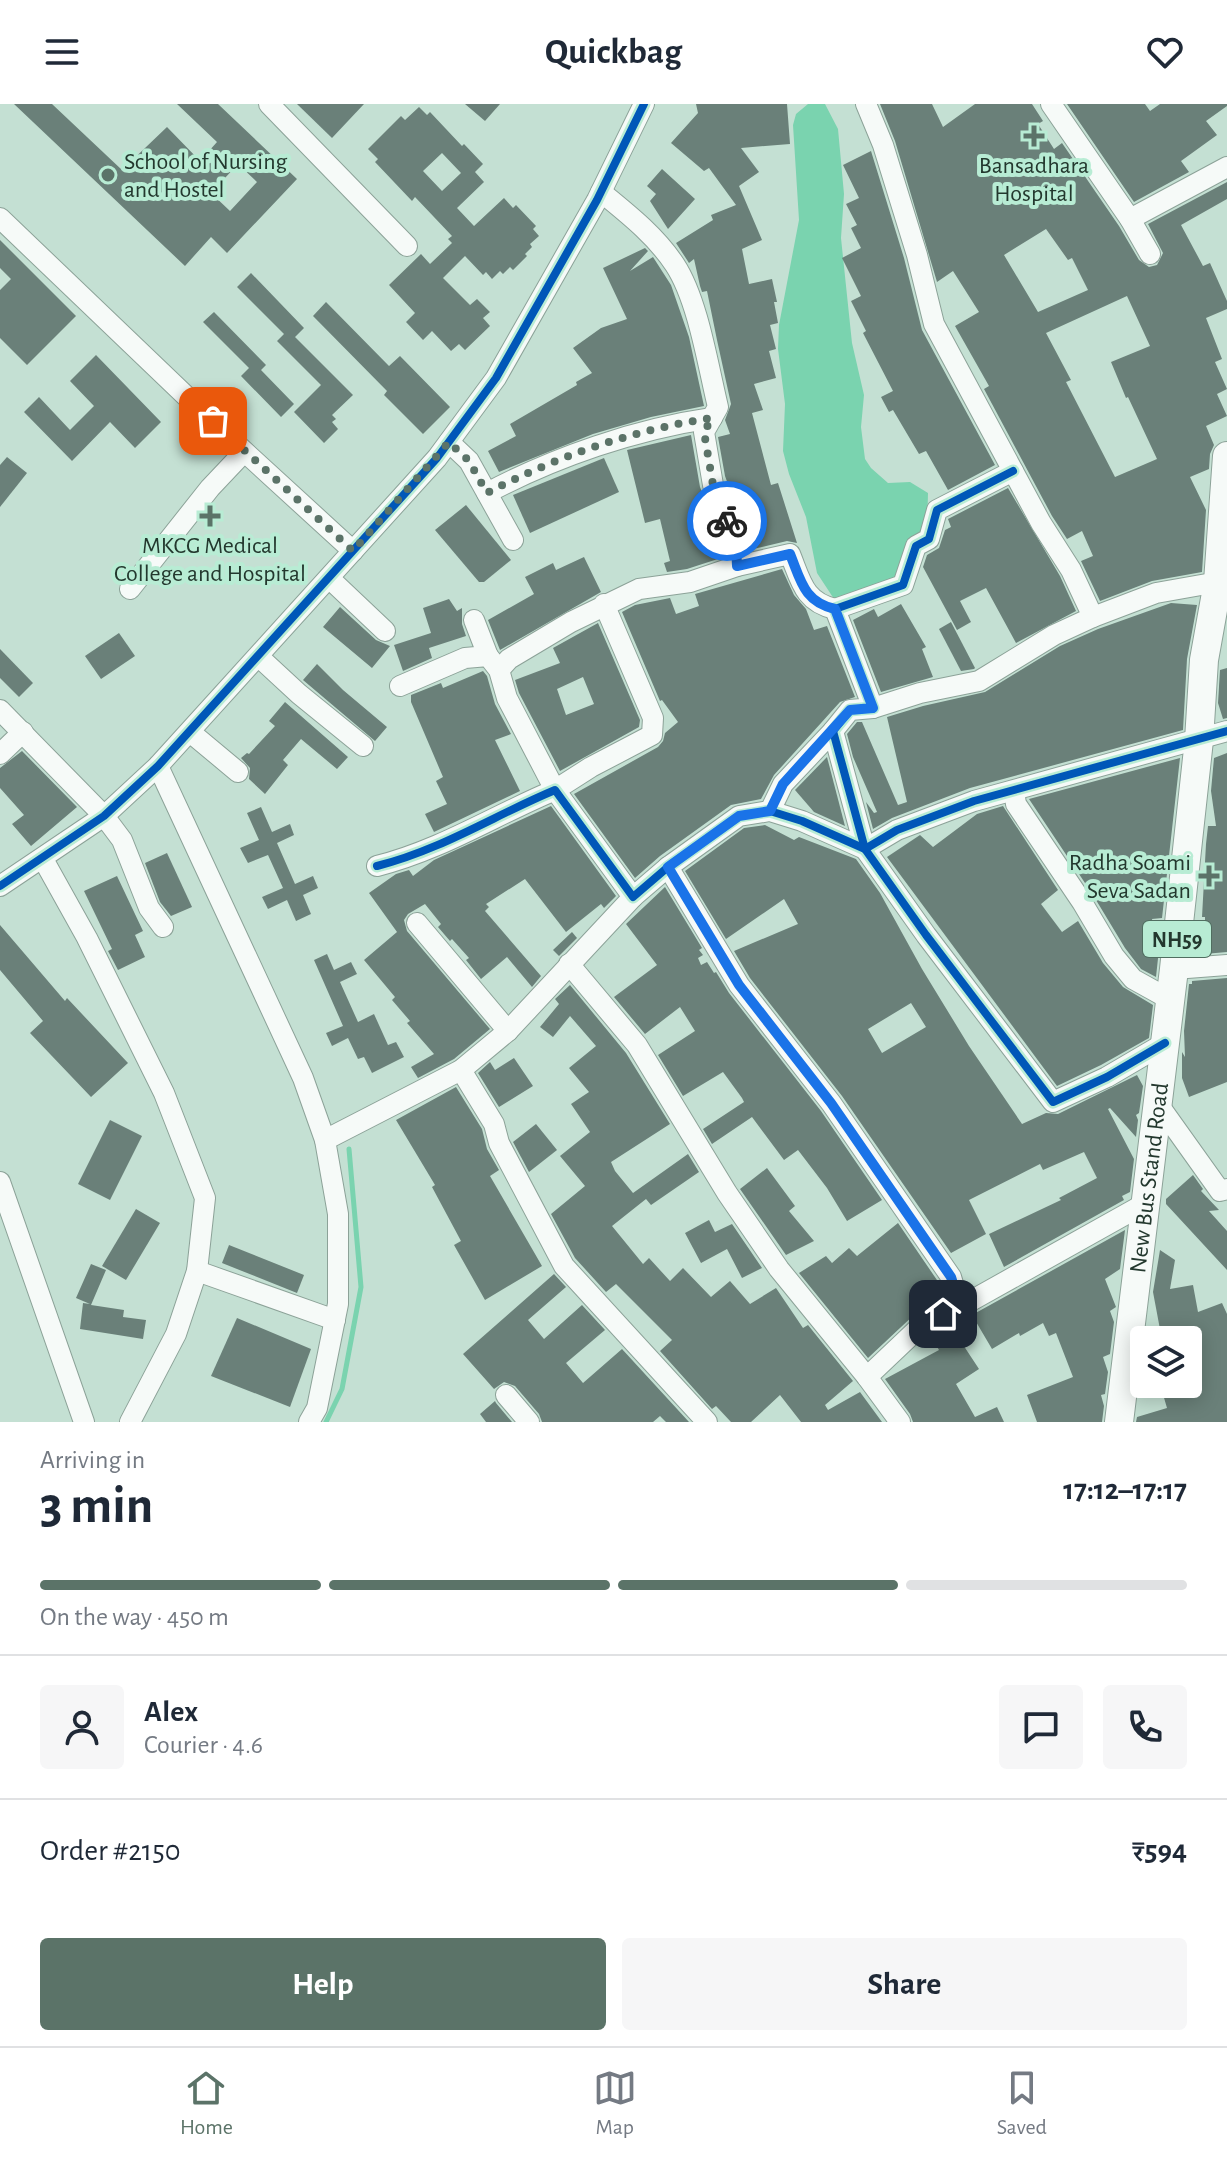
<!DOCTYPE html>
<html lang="en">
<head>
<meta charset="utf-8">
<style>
  :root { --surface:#fff; --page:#f6f6f7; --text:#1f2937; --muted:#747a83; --line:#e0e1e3; --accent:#5b7368 }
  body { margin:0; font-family:"Alegreya Sans",sans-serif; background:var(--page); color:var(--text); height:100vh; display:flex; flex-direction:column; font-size:30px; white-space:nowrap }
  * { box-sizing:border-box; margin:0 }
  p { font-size:26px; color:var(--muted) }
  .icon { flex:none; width:44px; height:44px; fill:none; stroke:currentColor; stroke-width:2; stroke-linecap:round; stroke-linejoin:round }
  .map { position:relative; height:1318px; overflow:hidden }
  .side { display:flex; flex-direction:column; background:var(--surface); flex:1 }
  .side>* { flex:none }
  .controls { position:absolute; left:1130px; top:1222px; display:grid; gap:16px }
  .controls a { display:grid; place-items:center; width:72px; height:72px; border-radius:8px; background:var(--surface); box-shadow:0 4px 20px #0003; font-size:40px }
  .pin { position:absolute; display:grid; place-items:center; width:68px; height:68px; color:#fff; margin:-34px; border-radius:16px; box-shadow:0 4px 12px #0006 }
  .courier { position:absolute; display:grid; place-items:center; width:80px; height:80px; margin:-40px; border:6px solid #1a73e8; border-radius:50%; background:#fff; color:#222; box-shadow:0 2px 10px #0007 }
  .head em { font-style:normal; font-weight:700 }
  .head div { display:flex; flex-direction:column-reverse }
  .head { display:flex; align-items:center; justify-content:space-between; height:136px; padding:0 40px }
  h1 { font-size:52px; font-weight:700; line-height:60px }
  .bar { display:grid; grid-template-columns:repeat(4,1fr); gap:12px 8px; align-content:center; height:96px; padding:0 40px }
  .bar i { height:10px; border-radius:6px; background:var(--line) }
  .bar .current { background:var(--accent) }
  .bar p { grid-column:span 4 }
  .line { display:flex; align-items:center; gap:20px; padding:0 40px; border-top:2px solid var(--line) }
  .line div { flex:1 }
  .round { display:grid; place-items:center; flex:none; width:84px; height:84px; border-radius:8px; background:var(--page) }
  .primary-button { display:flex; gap:16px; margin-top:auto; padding:16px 40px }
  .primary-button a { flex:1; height:92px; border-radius:8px; background:var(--accent); color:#fff; font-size:32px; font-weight:700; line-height:92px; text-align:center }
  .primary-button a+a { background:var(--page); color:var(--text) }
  header { display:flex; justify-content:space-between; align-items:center; height:104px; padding:0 40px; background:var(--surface); font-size:36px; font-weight:700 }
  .dock { display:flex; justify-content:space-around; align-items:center; height:112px; border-top:2px solid var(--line); background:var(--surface); font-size:22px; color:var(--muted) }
  .dock a { display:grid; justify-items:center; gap:4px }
  .dock .current { color:var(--accent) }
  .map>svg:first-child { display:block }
  .water { fill:#7ad3af }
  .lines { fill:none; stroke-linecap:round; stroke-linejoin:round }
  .stream { stroke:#7ad3af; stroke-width:5 }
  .building { fill:#6a8079; fill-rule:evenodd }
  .minor-casing { stroke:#8ca298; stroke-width:22 }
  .highway-casing { stroke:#8ca298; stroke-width:30 }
  .minor { stroke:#f6faf8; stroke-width:20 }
  .highway { stroke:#f6faf8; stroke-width:28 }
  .cycleway-casing { stroke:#b8ecd4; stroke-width:13 }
  .cycleway { stroke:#0057b8; stroke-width:8 }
  .done { stroke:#5b7368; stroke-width:8; stroke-dasharray:0 14.4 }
  .route { stroke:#1a73e8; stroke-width:10 }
  .poi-dot { fill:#5b7368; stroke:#b8ecd4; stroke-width:3 }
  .labels { text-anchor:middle; stroke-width:8; stroke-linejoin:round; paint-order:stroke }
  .shield { fill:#b8ecd4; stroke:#506e60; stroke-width:2 }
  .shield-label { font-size:22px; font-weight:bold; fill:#23382e }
  .poi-label { font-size:24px; fill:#23382e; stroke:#b8ecd4 }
  .street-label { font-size:24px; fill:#23382e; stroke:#b8ecd4 }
</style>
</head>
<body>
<header><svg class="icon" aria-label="menu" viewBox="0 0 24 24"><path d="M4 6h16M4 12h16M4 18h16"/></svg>Quickbag<svg class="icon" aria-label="heart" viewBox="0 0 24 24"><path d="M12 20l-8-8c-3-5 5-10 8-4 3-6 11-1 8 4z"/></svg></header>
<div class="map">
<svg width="1227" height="1318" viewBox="0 0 1227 1318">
  <rect width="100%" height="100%" fill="#c4e0d3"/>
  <!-- water -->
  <path class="water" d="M808,0H825L838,25L844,90L841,134L852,239L864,291L861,323L865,355L871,364L888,379L910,378L928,389L927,428L902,472L836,498L817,469L806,413L789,370L783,347L785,300L778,245L779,221L799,116L793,21L796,10Z"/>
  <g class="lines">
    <!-- stream -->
    <path class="stream" d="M326,1318L342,1285L361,1183L349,1045"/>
  </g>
  <!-- building -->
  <g class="building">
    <path d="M14,0H52L122,66L167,23L200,57L217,38L177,0H218L297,75L227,149L211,133L185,162ZM238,60L257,78L230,107L211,89Z"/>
    <path d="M297,0H364L332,34Z"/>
    <path d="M465,0H500L485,17Z"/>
    <path d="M696,0H787L790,40L741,44L759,68L739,82L762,136L742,145L749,180L772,175L777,198H774L778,219L770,221L776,245L769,247L776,274L754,280L763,306L752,309L771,381L778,379L797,439L787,437L749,446L748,435L725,372L718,333L730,330L725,316L731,300L717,236L707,187L702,188L700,182L694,155L689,159L676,139L713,116L711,111L736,101L709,64L704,67L671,39L698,9Z"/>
    <path d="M880,0H932L943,23L975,0H1032L1043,17L1038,20L1054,45L1062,39L1119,122L1139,156L1149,163L1157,161L1163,149L1148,120L1227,78V95L1181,121L1203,162L1210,159L1227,197V205L1206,214L1222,255L1215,258L1227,285L1217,290L1227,312L1206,322L1214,341L1210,350L1209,365L1190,373L1206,406L1202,468L1152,477L1100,497L1081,457L1093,452L1082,427L1067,435L1052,412L984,285L989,282L955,222L979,208L953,167L937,178L895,37ZM1046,125L1068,156L1072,154L1088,186L1038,208L1004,151ZM1127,192L1150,242L1111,258L1126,294L1128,293L1157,355L1115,373L1066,278L1071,276L1046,229Z"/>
    <path d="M1067,0H1145L1150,7L1160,0H1227V2L1206,17L1217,31L1181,57L1189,68L1134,98Z"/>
    <path d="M419,3L427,11L430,8L462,42L464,40L483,60L475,68L484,78L457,104L474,122L504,94L513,104L516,101L536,122L533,125L539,132L530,140L532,143L525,150L527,152L513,166L510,163L503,170L500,167L492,175L486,168L483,171L465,152L443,174L470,201L477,195L490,208L483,214L490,222L465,246L459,240L451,247L432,227L423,236L406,218L415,209L389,181L421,150L430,160L452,139L448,135L452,132L415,93L412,97L375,58L378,55L368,45L401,12L405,16ZM442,49L461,69L442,87L423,67Z"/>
    <path d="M871,47L904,154L922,226L995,361L948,386L926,347L919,350L893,306L889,308L881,293L893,287L863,229L866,227L851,197L861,192L842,154L861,144L851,124L857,121L846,100L859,94L843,61Z"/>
    <path d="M662,65L695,95L668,125L650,97L656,90L647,82Z"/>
    <path d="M0,136L76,212L27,261L0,234V186L11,175L0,164Z"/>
    <path d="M645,144L648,147L630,167L653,153L671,181L689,233L704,302L651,313L593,330L499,368L488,347L516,332L510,320L577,281L576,278L592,269L573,244L601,224L627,215L603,164Z"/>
    <path d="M251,169L304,224L295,233L353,291L332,311L336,315L332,318L338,325L324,339L294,308L321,281L277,237L284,230L237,183Z"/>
    <path d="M326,198L389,262L400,252L450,303L423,330L384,291L387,287L313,212Z"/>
    <path d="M214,208L266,261L261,266L294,300L281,313L241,272L249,264L203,218Z"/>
    <path d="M96,251L161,318L135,344L110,318L72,357L24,308L39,293L70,326L94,302L70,277Z"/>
    <path d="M691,331L700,383L722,440L724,453L687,465L667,468L664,459L670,457L660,415L645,419L627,346Z"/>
    <path d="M7,353L27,369L0,403V361Z"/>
    <path d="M604,354L619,388L530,429L513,391Z"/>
    <path d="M1008,384L1060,472L1076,507L1016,539L986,484L960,497L971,518L957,526L923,463L927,451L939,444L945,426L951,423L948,415Z"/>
    <path d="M466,401L511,456L484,478H479L435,426Z"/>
    <path d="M584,453L601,488L500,546L488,516L534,490L525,473L553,459L556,466Z"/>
    <path d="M782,465L794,491L806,505L814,526L827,522L855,593L840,598L774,671L761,695L731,701L660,752L635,774L574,690L658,643L663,637L665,629L678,618L662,596L660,597L622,508L635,501L670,494L676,510L699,502L695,490Z"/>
    <path d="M449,495L457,507L462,504V520L466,532L429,544L432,554L403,567L394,541L431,529L423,504Z"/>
    <path d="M1171,499L1197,501L1187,555L1183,626L970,684L892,714L873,725L866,698L874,709L877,708L853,653L847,630L857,618H862L898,701L907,698L887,613L923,602L985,588L1060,542L1098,525Z"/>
    <path d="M901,500L926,543L922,545L933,573L881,588L853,516L874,505L878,513Z"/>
    <path d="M340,503L376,536L390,542L372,564L323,523Z"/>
    <path d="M951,518L975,564L974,565L961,567L939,525Z"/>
    <path d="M598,519L640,616L639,623L560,667L519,589L515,576L560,559L553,544ZM583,573L594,600L566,611L557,585Z"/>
    <path d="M119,529L135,552L101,575L85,552Z"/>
    <path d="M0,545L33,579L19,593L0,574Z"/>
    <path d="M317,560L343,586L387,623L375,637L303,576Z"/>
    <path d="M1227,564V614L1223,615L1218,599L1220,566Z"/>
    <path d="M483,567L487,572L495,600L511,630L495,636L520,687L434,728L425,710L447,700L436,677L443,673L411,598V591L441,579L443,584Z"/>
    <path d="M285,598L348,653L337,665L301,635L283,656L288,661L265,690L249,675L250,664L241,654L247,649L249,650L275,622L269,617Z"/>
    <path d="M22,647L77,703L31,742L12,720L24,711L0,684V664Z"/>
    <path d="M1227,649V848L1193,851L1205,848V813H1202L1206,740L1208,722H1216L1211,687L1214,654Z"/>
    <path d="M827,653L845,722L814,708L795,686Z"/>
    <path d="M1180,654L1162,814L1152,815L1159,845L1156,873L1141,865L1125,844L1093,791L1029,695Z"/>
    <path d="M551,702L616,792L604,804L601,800L566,828L525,775L486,800L489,803L485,807L541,872L532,883L507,853L481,875L466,856L469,854L452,835L450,837L438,823L441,820L425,800L408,810L404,816L407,827L490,925L454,955L418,974L411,963L434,950L407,919L410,917L392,896L395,893L364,856L397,828L369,789L396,770L409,766L413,772L434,756Z"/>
    <path d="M1003,702L1058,786L1041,800L1062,828L1078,817L1103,859L1123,883L1153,901L1149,934L1101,961L1057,982L887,753L920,731L933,743L977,710Z"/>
    <path d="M261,703L272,728L290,720L294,731L277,739L295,780L313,772L318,784L303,791L311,810L296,817L287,796L268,805L262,793L283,784L268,751L248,759L240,744L259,736L247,709Z"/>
    <path d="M765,721L794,736L799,733L856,755L880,789L922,865L969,942L1022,1020L1046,1009L1058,1010L1137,971L1143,982L1139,1009L1136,1011L1138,1016L1136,1033L1110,1004L1108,1005L1134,1055L1130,1088L1122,1092L1124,1096L1004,1163L989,1130L1061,1096L1059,1094L1097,1074L1084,1048L1043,1066L1040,1060L969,1096L986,1130L951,1149L842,992L750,874L734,847L798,820L784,795L726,835L685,767L744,724ZM911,899L926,923L882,949L868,925Z"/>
    <path d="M167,749L192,803L171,812L160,798L145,759Z"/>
    <path d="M117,772L143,827L135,831L145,853L118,866L108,847L112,845L84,787Z"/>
    <path d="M665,783L702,844L699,846L703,851L698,854L701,861L707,858L714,869L716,868L729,889L821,1007L882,1096L847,1117L827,1084L798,1046L784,1056L752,1013L712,1040L703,1025L744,998L742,994L723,968L683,992L658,951L695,927L680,903L645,930L614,893L657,861L626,820Z"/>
    <path d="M0,821L65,897L67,894L128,959L91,993L30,929L43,917L0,866Z"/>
    <path d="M572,828L577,834L559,852L553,846Z"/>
    <path d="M327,850L334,866L351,858L357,870L340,878L358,918L374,910L388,941L396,938L404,953L372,969L364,953L358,955L348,934L332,942L326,929L343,922L314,856Z"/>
    <path d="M1227,874V978L1189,993L1182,974V948L1185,953L1184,927L1189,880H1192V877Z"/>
    <path d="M570,881L626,949L670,1020L611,1058L615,1067L633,1089L688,1050L699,1068L651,1101L646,1095L612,1122L643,1160L649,1154L670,1177L683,1164L711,1193L730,1177L750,1200L776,1184L803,1224L808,1221L853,1277L825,1301L828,1306L860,1288L882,1318H801L780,1291L751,1318H731L716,1302L712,1305L660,1247L672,1236L616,1180L606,1188L575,1154L551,1110L585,1082L560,1052L590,1028L571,1000L589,988L569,964L596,942L570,912L553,933L540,923L559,900L555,895Z"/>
    <path d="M514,954L533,982L499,1003L478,969L490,958L495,966Z"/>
    <path d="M456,983L482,1025L487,1045L499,1066L490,1072L542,1162L485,1196L454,1141L461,1137L432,1083L435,1081L396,1016Z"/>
    <path d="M110,1016L142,1032L110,1096L78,1080Z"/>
    <path d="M536,1020L557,1046L529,1068L513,1038Z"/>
    <path d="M767,1064L795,1102L789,1107L814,1137L786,1151L740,1085Z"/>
    <path d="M1193,1071L1203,1085L1201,1087L1219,1106L1209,1107L1227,1127V1166L1166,1100V1095Z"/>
    <path d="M136,1105L160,1119L126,1176L102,1162Z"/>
    <path d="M709,1116L715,1128L732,1120L762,1164L742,1174L727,1145L701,1159L685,1129Z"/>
    <path d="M898,1119L939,1179L943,1191L935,1199L916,1209L868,1254L799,1169L826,1152L832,1159L849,1144L857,1152Z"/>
    <path d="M1125,1126L1120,1165L1105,1175L1116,1203L1110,1207L1114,1218L1110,1250L1103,1253L1108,1268L1105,1290L1101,1291L1104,1302L1102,1318H1037L1027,1291L1073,1273L1056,1229L1049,1232L1043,1219L1020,1232L1019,1229L992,1245L972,1211Z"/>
    <path d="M229,1141L304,1171L297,1189L222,1159Z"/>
    <path d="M1160,1146L1175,1156L1170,1185L1193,1181L1198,1208L1222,1199L1227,1210V1318H1136L1137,1313L1167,1304L1160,1280H1188V1236H1162L1153,1188Z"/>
    <path d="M91,1160L106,1166L91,1201L124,1206L123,1213L146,1216L143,1235L80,1225L83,1199L90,1200L76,1194Z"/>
    <path d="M554,1170L566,1183L528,1216L544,1235L582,1201L605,1226L566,1259L583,1279L622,1245L689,1318H666L660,1312L653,1318H542L539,1310L515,1282L504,1278L494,1285L463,1250Z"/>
    <path d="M237,1214L311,1245L290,1303L211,1272Z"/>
    <path d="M950,1221L979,1265L956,1280L975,1313L997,1303L1004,1318H913L910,1310L885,1275L939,1246L930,1231Z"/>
    <path d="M495,1297L496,1299L512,1318H486L480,1310Z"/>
  </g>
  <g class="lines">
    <defs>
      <g id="minor">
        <path d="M269,0L407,142"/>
        <path d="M866,0L883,41L917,151L934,220L1041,419L1071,466L1093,513L1156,489L1218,478"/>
        <path d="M1051,0L1130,115L1150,150"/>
        <path d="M601,88C628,110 656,132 675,161C698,196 708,262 718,303L704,328L713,381L736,440L737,462"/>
        <path d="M0,114L234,338L353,447"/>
        <path d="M1130,115L1227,63"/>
        <path d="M449,338L469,357L513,436"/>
        <path d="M1013,367L937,406L929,435L916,442L903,481L835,505L873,604L850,606L833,627L865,745L926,831L1053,998L1107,973L1165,939"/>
        <path d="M487,389C555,353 636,325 712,314"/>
        <path d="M329,474L385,527"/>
        <path d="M130,485L210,384L244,348"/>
        <path d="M474,516L488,552"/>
        <path d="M259,553L299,590L363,642"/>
        <path d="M499,566L509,555L571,518L639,485L690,478L737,462L790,450C801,477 804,498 835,505"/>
        <path d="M400,582L465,554L488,552L499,566L507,594L555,686L591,663L652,631L653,614L604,500"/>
        <path d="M873,604L920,589L979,577L1054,531L1093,513"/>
        <path d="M0,606L104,712L122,736L149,804L163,823"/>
        <path d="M190,628L238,668"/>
        <path d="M0,650L23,628"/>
        <path d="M158,662L303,974L325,1036L338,1110V1200L317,1304L309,1318"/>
        <path d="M1014,687L1016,700L1082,798L1114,852L1133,875L1169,895"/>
        <path d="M770,707L783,680L833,627"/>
        <path d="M43,755L87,834L164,989L205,1094L197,1167L176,1230L130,1318"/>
        <path d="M377,762C441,746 495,711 555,686L633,793L668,763L739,712L770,707L802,717L865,745L897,726L974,697L1227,627"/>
        <path d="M668,763L739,881L831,999L951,1173L960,1203L1146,1099"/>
        <path d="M0,782L104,712L158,662L437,354L496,274L597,96L644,0"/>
        <path d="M417,819L508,927"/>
        <path d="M569,860L637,941L727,1089L779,1165L867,1273L900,1318"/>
        <path d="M1174,865L1227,861"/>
        <path d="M461,966L494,1020L499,1039L564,1162L707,1318"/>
        <path d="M1158,1000L1220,1087L1227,1085"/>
        <path d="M325,1036L461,966L508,927L633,793"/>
        <path d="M0,1078L84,1318"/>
        <path d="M197,1167L335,1216"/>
        <path d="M867,1273L925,1218L960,1203"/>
        <path d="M506,1291L529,1318"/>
      </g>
      <g id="highway">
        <path id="s1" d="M1119,1318L1174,865L1199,636L1204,556L1218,478L1227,352"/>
      </g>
    </defs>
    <!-- minor casing -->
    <use href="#minor" class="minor-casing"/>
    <!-- highway casing -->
    <use href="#highway" class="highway-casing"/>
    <!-- minor -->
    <use href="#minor" class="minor"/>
    <!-- highway -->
    <use href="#highway" class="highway"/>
    <defs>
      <g id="cycleway">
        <path d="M1013,367L937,406L929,435L916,442L903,481L835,505L873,604L850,606L833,627L865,745L926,831L1053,998L1107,973L1165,939"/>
        <path d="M377,762C441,746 495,711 555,686L633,793L668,763L739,712L770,707L802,717L865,745L897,726L974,697L1227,627"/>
        <path d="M0,782L104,712L158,662L437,354L496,274L597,96L644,0"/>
      </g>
    </defs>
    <!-- cycleway casing -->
    <use href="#cycleway" class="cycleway-casing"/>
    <!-- cycleway -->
    <use href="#cycleway" class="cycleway"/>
  </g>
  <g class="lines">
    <!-- done -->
    <path class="done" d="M213,317L353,447L449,338L469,357L487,389C555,353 636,325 712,314L704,328L713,381L727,417"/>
    <!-- route -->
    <path class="route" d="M727,417L736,440L737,462L790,450C801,477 804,498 835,505L873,604L850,606L783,680L770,707L739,712L668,763L739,881L831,999L951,1173L960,1203L943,1210"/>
  </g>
  <!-- markers -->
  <g class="poi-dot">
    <path d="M1030 20h8v8h8v8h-8v8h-8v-8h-8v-8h8z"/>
    <circle cx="108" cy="71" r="8"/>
    <path d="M206 400h8v8h8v8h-8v8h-8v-8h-8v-8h8z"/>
    <path d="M1205 760h8v8h8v8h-8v8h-8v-8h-8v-8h8z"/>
  </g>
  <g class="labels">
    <!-- shield labels -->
    <rect class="shield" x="1143" y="817" width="68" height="36" rx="6"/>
    <g class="shield-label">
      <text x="1177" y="843">NH59</text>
    </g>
    <!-- poi labels -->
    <g class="poi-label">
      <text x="124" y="65" text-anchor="start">School of Nursing<tspan x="124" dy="28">and Hostel</tspan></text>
      <text x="1034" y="69">Bansadhara<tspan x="1034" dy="28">Hospital</tspan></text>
      <text x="210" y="449">MKCG Medical<tspan x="210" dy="28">College and Hospital</tspan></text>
      <text x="1191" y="766" text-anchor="end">Radha Soami<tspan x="1191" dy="28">Seva Sadan</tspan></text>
    </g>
    <!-- street labels -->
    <g class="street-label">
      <text dy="8" stroke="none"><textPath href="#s1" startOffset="246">New Bus Stand Road</textPath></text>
    </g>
  </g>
</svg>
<div class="controls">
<a><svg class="icon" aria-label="layers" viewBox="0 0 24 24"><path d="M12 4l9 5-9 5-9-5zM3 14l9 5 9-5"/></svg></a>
</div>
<div class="pin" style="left:213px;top:317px;background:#ea580c"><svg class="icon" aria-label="bag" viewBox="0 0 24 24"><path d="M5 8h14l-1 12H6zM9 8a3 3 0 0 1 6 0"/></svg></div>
<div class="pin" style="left:943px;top:1210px;background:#1f2937"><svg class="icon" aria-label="home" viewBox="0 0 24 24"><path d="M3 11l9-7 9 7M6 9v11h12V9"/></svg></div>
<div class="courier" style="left:727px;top:417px"><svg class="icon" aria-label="bike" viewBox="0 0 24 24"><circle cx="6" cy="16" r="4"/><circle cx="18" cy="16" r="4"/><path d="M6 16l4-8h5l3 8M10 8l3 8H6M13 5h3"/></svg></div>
</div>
<section class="side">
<div class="head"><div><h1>3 min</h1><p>Arriving in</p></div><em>17:12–17:17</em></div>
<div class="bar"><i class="current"></i><i class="current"></i><i class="current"></i><i></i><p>On the way · 450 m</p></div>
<div class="line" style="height:144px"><a class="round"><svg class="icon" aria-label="person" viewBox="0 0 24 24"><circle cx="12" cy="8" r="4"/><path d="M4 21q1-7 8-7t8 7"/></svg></a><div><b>Alex</b><p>Courier · 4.6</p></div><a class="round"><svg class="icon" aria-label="chat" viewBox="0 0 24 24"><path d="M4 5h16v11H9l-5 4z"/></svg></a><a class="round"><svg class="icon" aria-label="phone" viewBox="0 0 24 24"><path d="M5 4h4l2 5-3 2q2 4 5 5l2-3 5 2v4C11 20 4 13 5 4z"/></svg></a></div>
<div class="line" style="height:104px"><div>Order #2150</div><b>₹594</b></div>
<div class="primary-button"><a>Help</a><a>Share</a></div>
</section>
<nav class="dock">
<a class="current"><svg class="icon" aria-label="home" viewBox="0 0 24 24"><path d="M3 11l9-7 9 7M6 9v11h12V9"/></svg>Home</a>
<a><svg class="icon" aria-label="map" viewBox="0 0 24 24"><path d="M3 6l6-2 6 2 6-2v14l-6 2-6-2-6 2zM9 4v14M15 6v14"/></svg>Map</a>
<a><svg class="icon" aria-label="saved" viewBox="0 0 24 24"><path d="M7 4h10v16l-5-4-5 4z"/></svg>Saved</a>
</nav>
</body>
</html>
